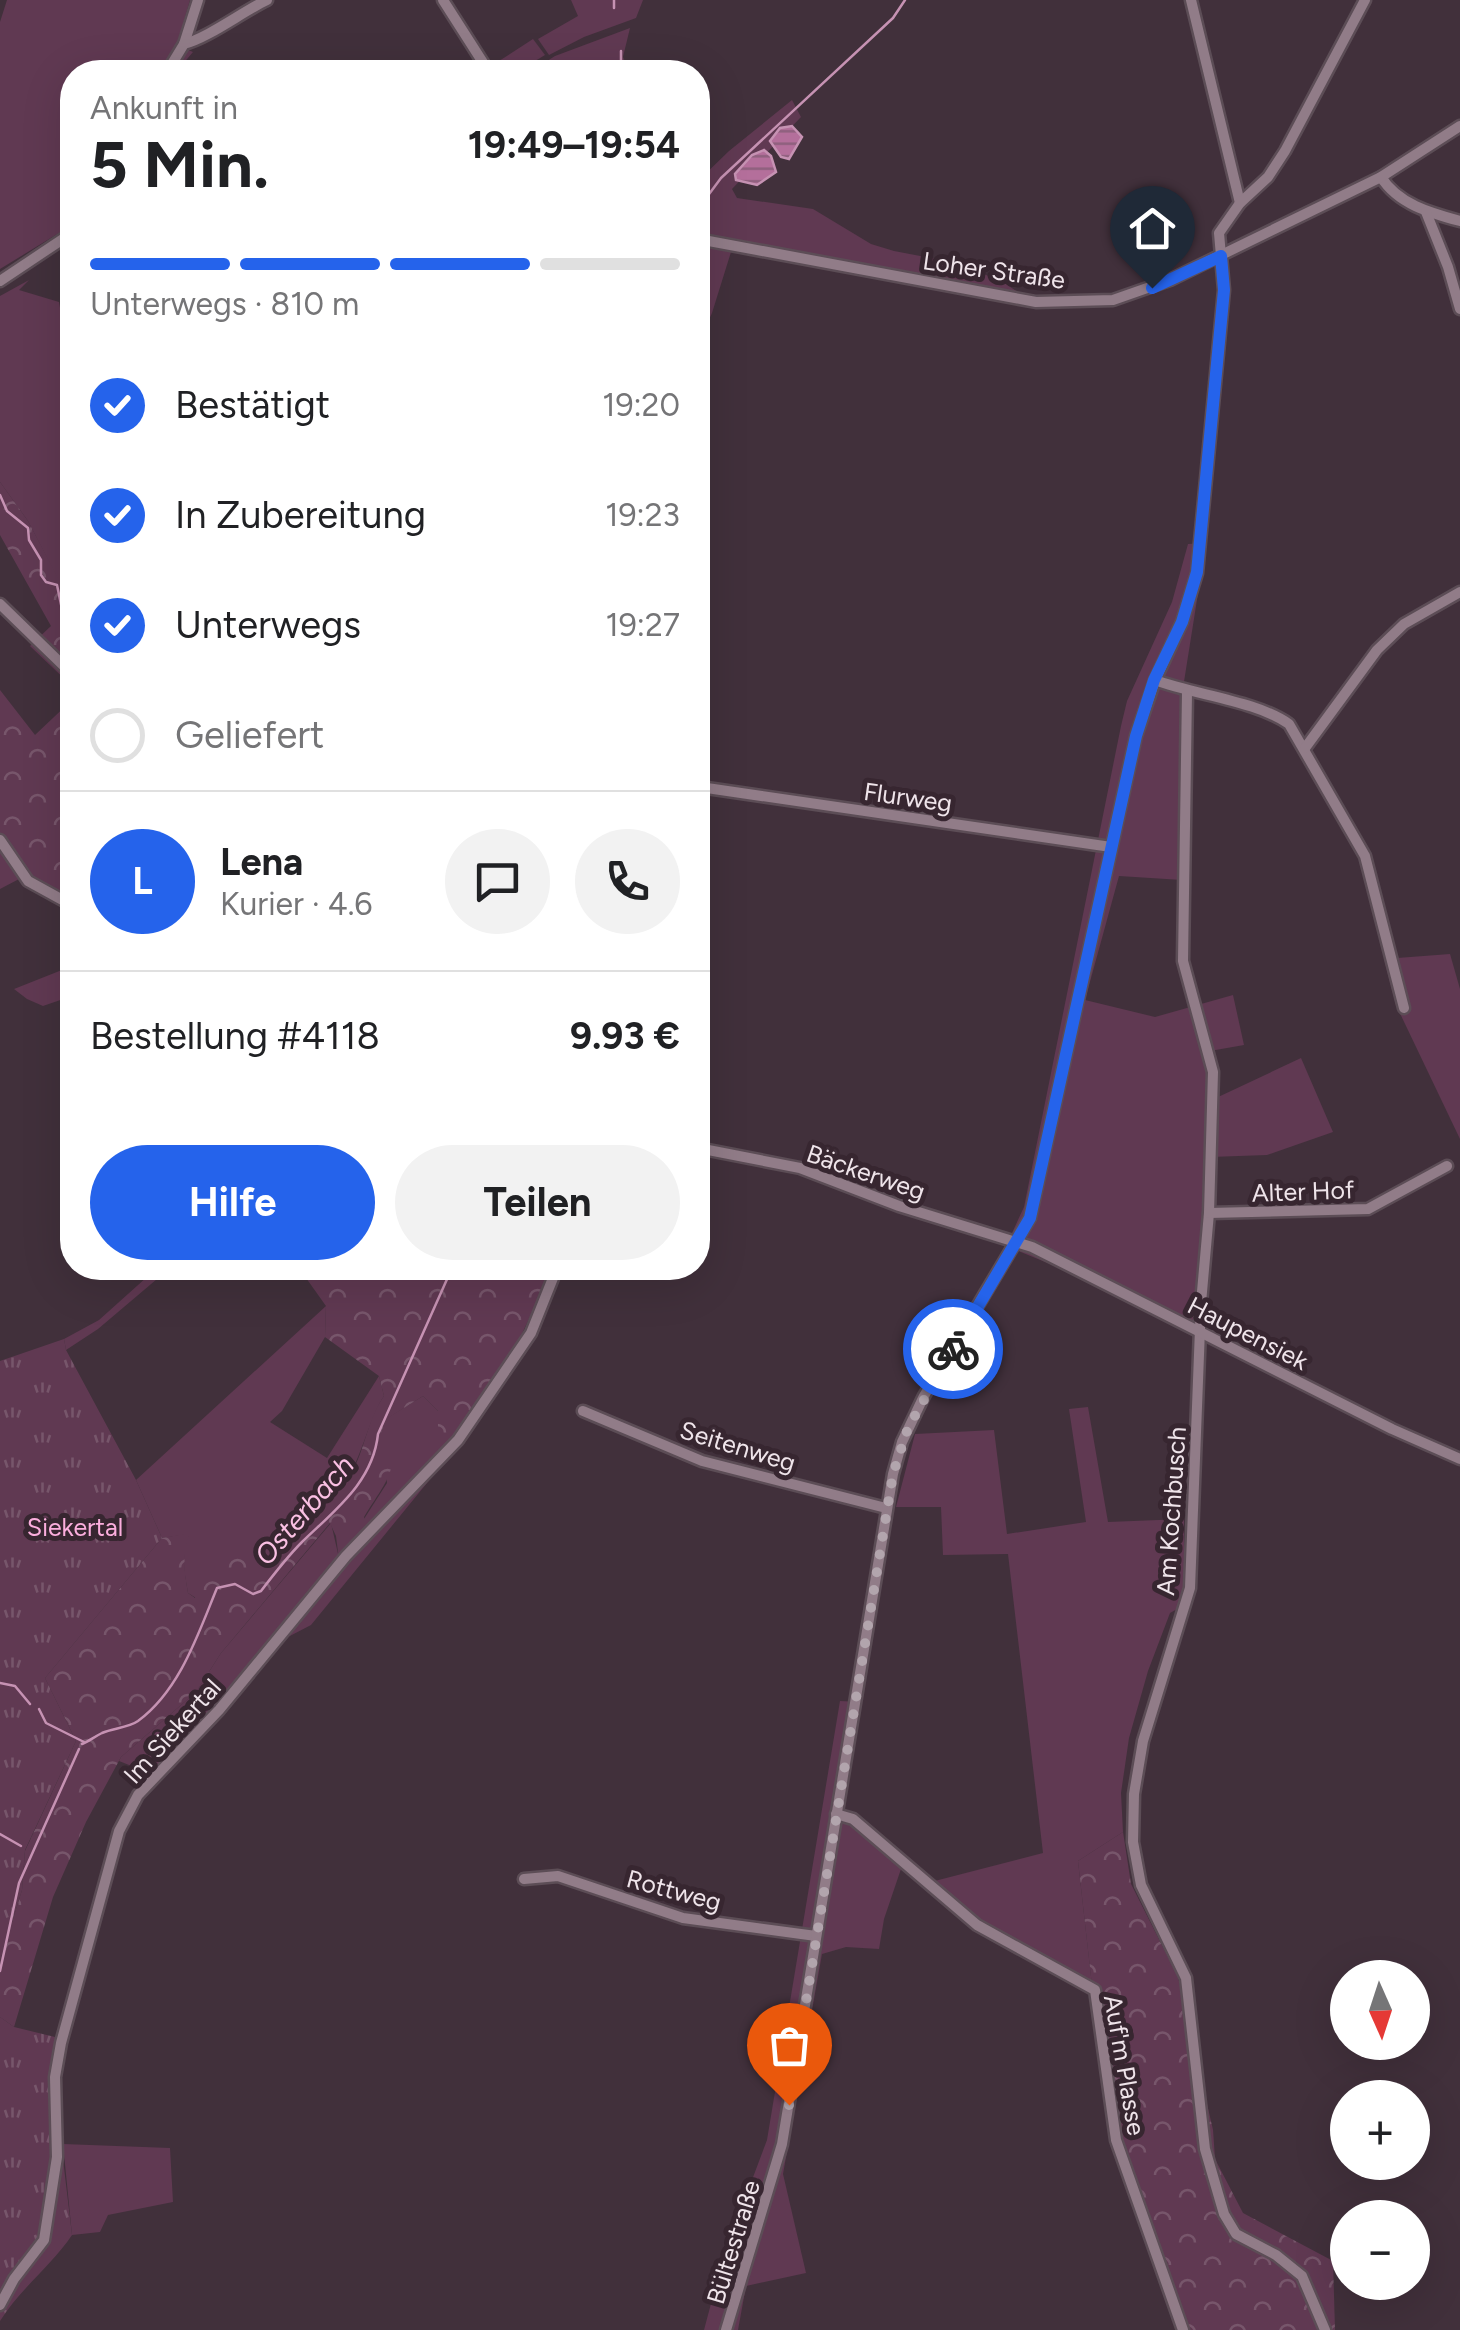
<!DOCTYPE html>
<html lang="de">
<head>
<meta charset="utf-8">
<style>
  :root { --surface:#fff; --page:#f2f2f2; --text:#202124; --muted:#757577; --line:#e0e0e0; --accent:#2563eb }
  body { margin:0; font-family:Figtree,sans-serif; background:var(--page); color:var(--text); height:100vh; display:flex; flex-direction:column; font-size:38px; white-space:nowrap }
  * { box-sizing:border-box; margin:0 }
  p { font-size:32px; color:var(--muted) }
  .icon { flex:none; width:55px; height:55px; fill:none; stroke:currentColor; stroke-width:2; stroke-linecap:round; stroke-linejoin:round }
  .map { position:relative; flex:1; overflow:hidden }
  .panel { position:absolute; left:60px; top:60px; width:650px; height:1220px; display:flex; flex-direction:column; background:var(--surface); border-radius:40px; box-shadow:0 10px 40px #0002 }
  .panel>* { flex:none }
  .needle { width:65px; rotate:177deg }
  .buttons { position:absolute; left:1330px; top:1960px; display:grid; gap:20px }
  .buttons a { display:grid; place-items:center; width:100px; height:100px; border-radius:50%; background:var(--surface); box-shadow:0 10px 40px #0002; font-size:50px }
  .pin { position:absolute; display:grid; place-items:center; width:85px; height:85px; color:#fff; margin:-102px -42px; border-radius:50% 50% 50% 0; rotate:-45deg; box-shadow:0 0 10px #0007 }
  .pin .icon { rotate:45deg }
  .courier { position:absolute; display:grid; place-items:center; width:100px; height:100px; margin:-50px; border:8px solid #2563eb; border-radius:50%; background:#fff; color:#222; box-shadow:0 2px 12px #0007 }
  .overview em { font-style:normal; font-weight:700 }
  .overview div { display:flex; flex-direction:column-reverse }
  .overview { display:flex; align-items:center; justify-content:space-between; height:170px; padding:0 30px }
  h1 { font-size:65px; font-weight:700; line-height:75px }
  .bar { display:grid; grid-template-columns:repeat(4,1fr); gap:15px 10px; align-content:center; height:120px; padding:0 30px }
  .bar i { height:12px; border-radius:8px; background:var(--line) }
  .bar .active { background:var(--accent) }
  .bar p { grid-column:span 4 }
  .line { display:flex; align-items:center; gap:25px; padding:0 30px; border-top:2px solid var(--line) }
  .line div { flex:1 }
  .round { display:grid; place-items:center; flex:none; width:105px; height:105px; border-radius:52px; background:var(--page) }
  ol { padding:0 30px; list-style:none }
  li { display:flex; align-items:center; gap:30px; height:110px }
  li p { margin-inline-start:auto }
  li .icon { padding:10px; border-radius:50%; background:var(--accent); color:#fff; stroke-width:4 }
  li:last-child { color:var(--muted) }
  li i { width:55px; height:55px; border:5px solid var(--line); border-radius:50% }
  .button { display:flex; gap:20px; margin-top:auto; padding:20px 30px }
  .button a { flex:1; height:115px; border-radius:60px; background:var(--accent); color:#fff; font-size:40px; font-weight:700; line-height:115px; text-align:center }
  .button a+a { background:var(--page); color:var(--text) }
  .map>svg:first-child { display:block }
  .green { fill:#603952 }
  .forest { fill:url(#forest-crowns) }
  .park { fill:url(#park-tufts) }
  .water { fill:url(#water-rules); stroke:#c692b3; stroke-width:2.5 }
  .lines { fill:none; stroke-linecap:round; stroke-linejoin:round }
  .stream { stroke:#c692b3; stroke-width:2.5 }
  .minor-casing { stroke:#5c4d56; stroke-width:15 }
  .minor { stroke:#917c88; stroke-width:10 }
  .done { stroke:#b2a5ad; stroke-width:10; stroke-dasharray:0 18 }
  .route { stroke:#2563eb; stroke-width:12 }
  .labels { text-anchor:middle; stroke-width:10; stroke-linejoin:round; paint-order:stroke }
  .street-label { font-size:25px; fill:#efe4ea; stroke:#372630 }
  .park-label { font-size:25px; fill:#fbaedd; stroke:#372630 }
  .water-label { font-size:28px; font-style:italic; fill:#fac0e3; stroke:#372630 }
</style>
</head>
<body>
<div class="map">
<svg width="1460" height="2330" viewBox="0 0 1460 2330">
  <defs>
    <pattern id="forest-crowns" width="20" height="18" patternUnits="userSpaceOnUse" patternTransform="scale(2.5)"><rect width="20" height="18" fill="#603952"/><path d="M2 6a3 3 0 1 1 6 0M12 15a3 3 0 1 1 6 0" fill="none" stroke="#77566b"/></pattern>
    <pattern id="park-tufts" width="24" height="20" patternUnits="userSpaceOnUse" patternTransform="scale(2.5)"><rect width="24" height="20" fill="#603952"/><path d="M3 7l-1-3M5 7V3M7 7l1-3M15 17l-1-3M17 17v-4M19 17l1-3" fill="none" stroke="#77566b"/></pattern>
    <pattern id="water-rules" width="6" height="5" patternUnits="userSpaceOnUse" patternTransform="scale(2.5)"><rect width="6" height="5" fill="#b46f9b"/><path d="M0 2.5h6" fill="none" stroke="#8e607d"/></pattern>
  </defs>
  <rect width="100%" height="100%" fill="#41303b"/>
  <!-- green -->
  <g class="green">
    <path d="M7,0H190L183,24L187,26L179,46L193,52L176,72H72V225L0,269V22Z"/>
    <path d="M571,0H643L636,18L584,37L549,55L538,39L578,16Z"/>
    <path d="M630,28L623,57L630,72H530L555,56Z"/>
    <path d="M533,39L545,55L517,72H507L499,61Z"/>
    <path d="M792,100L801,117L732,189L737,198L813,209L871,244L894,251L957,263L1003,282L1038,306L731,252L712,313L698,344V267L708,249L698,247V181L729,151Z"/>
    <path d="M29,280L19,290L59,302L72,375V606L28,521L0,482V296Z"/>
    <path d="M1206,543L1183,688L1182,880L1119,876L1085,1000L1155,1017L1233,995L1244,1045L1210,1051L1216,1098L1301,1058L1333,1132L1267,1155L1210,1157L1201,1326L1006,1246L1024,1207L1121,726L1127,701L1172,602L1188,544Z"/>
    <path d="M698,843C710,874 712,906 706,939L700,945Z"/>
    <path d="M0,845L21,878L0,889Z"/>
    <path d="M1450,954L1460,989V1139L1396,1005L1384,959Z"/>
    <path d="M72,966V996L43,1006L27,999L14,989Z"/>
    <path d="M157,1268H170L98,1329L66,1350L64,1339L99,1320Z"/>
    <path d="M326,1306L325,1337L282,1411L270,1422L327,1458L379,1376L384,1396C369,1417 358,1472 342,1483C333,1490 322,1489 312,1495C301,1539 262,1547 222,1556L196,1598L188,1593C184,1571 181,1555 189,1534L162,1538L136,1480Z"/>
    <path d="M423,1396L438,1411L447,1443L458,1445L311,1625L286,1638L150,1786L134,1767L119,1761L121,1757L196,1692L221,1653L331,1523L339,1558L387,1483L379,1423Z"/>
    <path d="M1088,1407L1108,1522L1184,1519V1605L1170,1613L1148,1671L1129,1738L1121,1793L1123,1832L1078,1861L1093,1994L1006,1949L923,1884L1043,1853L1008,1554L943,1555L941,1507H896L915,1434L994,1430L1007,1534L1086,1522L1069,1409Z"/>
    <path d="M840,1701L859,1702L839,1816L902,1866L884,1919L879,1949L846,1947L822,1954L783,2174L806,2273L746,2286L738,2330H704L734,2217L743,2204L767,2140Z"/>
    <path d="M63,2144L170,2148L173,2202L108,2215L100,2232L72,2235Z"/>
  </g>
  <!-- forest -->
  <g class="forest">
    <path d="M0,482L28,521L72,604V686L30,646L51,626L0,535Z"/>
    <path d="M0,690L35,735L72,700V905L48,896L0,845Z"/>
    <path d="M299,1268H551C522,1338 499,1387 447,1443L438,1433V1411L423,1396L380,1423C407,1463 385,1482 364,1517L368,1529L339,1560L336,1536L330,1523L221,1653L196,1692L121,1757L86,1822L53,1897L14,2027L0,2017V1961L22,1890L25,1851L76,1741L45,1678L162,1538L190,1533C182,1555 184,1570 188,1593L195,1598C198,1588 199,1576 205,1567C230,1534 294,1567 312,1495C324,1488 340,1490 348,1478C364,1457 366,1421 384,1396L379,1376L325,1337L326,1306Z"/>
    <path d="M1123,1832L1131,1884L1178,1977L1213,2130L1215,2159L1243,2213L1333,2261L1335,2330H1180L1175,2320L1109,2137L1078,1861Z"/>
  </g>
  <!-- park -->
  <g class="park">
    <path d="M64,1339L66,1350L136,1480L162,1538L45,1678L76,1741L25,1850L22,1890L0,1961V1361Z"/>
    <path d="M0,2017L14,2027L59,2038L55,2092L72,2235C51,2266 20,2289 0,2321Z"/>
  </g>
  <!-- water -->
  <g class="water">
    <path d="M792,126L802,137L789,159L781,157L770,141L780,128Z"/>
    <path d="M764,150L771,156L776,172L757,185L736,180L735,174L752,155Z"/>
  </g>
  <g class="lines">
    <!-- stream -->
    <g class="stream">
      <path d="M614,0V8"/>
      <path d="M621,51V72"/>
      <path d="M698,209L721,178L893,18L905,0"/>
      <path d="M0,495L7,511L28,528L29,540L41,560V575L46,582L57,585L64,619L72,633"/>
      <path d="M0,1683L15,1686L30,1704"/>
      <path d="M39,1709L46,1723L84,1742"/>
      <path d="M82,1744C89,1741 94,1737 102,1733C113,1728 128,1728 138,1721C180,1690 198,1634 217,1588L235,1584L253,1594L261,1591C274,1574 287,1557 302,1542C335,1510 373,1482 378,1434L452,1268"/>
      <path d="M0,1834L21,1846"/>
      <path d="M0,1971L19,1883L79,1749"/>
    </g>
    <defs>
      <g id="minor">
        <path d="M443,0L489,72"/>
        <path d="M1191,0L1240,203"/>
        <path d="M184,44C208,38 242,12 267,0"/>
        <path d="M167,72L184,44L198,0"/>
        <path d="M1381,177C1398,204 1430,213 1460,221"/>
        <path d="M1426,212L1448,267L1460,309"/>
        <path d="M698,239L1036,302L1113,300L1170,280L1381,177L1460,126"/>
        <path d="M0,281L72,233"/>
        <path d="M0,604L72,674"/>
        <path d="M1155,680C1195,695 1257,701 1289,724L1365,856L1404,1008"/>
        <path d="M1187,692L1183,961L1213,1072L1209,1213L1201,1303L1190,1588L1143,1741L1134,1794L1133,1842L1141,1885L1186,1978L1205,2149L1224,2214L1236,2234L1276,2255L1302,2276L1325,2330"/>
        <path d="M1305,748L1377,650L1404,624L1460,592"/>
        <path d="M700,787L1111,847"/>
        <path d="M0,840L28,881L68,903"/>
        <path d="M698,1148L800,1168L899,1206L1032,1247L1392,1429L1460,1459"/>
        <path d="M1209,1213L1368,1209L1447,1166"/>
        <path d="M583,1411L702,1461L886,1508"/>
        <path d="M836,1814L853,1819L977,1925L1095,1990L1116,2140L1183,2330"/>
        <path d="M524,1879L558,1876L683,1918L816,1936"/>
        <path d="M0,2305L14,2279L44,2240L57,2157L55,2077L61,2043L119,1831L138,1795L219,1710L346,1556L458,1440L531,1333L557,1268"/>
        <path d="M726,2330L782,2144L893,1474L902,1442L924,1396L1030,1218L1136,736L1155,680L1182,622L1197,573L1224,290L1219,233L1240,203L1268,177L1285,151L1365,0"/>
      </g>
    </defs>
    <!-- minor casing -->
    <use href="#minor" class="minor-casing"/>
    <!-- minor -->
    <use href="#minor" class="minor"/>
  </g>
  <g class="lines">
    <!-- done -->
    <path class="done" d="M789,2105L893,1474L908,1428L953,1349"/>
    <!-- route -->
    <path class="route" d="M953,1349L1030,1218L1136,736L1154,680L1182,622L1197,572L1224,290L1221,256L1152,288"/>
  </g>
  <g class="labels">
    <!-- street labels -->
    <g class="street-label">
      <text transform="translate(994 270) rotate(8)" y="9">Loher Straße</text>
      <text transform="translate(908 797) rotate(8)" y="9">Flurweg</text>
      <text transform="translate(866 1172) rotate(19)" y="9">Bäckerweg</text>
      <text transform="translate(1303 1191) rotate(-2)" y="9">Alter Hof</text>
      <text transform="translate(1248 1333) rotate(27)" y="9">Haupensiek</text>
      <text transform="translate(738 1446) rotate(17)" y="9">Seitenweg</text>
      <text transform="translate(1171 1511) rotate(-86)" y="9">Am Kochbusch</text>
      <text transform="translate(172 1731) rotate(-48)" y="9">Im Siekertal</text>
      <text transform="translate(674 1890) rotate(15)" y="9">Rottweg</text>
      <text transform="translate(1125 2065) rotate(80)" y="9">Auf'm Plasse</text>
      <text transform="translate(733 2242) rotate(-73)" y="9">Bültestraße</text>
    </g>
    <!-- park labels -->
    <g class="park-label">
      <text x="75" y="1536">Siekertal</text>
    </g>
    <!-- water labels -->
    <g class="water-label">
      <text transform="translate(304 1510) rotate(-49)" y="10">Osterbach</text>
    </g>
  </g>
</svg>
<div class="buttons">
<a><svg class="needle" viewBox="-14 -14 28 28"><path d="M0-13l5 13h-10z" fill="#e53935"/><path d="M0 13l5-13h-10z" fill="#757577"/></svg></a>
<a>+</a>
<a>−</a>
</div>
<div class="pin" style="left:789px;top:2105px;background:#ea580c"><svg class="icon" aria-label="bag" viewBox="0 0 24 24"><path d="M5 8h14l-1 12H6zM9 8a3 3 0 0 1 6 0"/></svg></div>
<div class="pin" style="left:1152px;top:288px;background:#1f2937"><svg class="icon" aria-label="home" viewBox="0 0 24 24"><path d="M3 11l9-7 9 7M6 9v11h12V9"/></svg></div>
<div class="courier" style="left:953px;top:1349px"><svg class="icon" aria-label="bike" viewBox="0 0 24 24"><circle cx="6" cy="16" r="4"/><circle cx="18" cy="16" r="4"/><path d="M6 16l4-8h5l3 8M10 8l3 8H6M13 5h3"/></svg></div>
<section class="panel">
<div class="overview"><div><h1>5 Min.</h1><p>Ankunft in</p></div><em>19:49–19:54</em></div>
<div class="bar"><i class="active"></i><i class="active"></i><i class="active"></i><i></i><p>Unterwegs · 810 m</p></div>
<ol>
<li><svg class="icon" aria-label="check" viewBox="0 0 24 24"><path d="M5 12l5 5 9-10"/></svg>Bestätigt<p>19:20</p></li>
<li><svg class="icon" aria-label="check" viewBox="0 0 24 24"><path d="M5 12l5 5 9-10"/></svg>In Zubereitung<p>19:23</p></li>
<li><svg class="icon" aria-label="check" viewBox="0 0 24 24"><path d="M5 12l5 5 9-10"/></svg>Unterwegs<p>19:27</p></li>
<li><i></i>Geliefert</li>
</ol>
<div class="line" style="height:180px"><b class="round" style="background:var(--accent);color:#fff">L</b><div><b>Lena</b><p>Kurier · 4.6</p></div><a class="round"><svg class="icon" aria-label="chat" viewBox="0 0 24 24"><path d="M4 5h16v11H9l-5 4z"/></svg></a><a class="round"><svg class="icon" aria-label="phone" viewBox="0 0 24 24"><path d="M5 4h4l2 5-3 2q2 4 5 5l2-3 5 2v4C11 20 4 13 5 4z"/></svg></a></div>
<div class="line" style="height:130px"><div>Bestellung #4118</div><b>9.93 €</b></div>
<div class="button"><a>Hilfe</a><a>Teilen</a></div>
</section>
</div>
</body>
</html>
